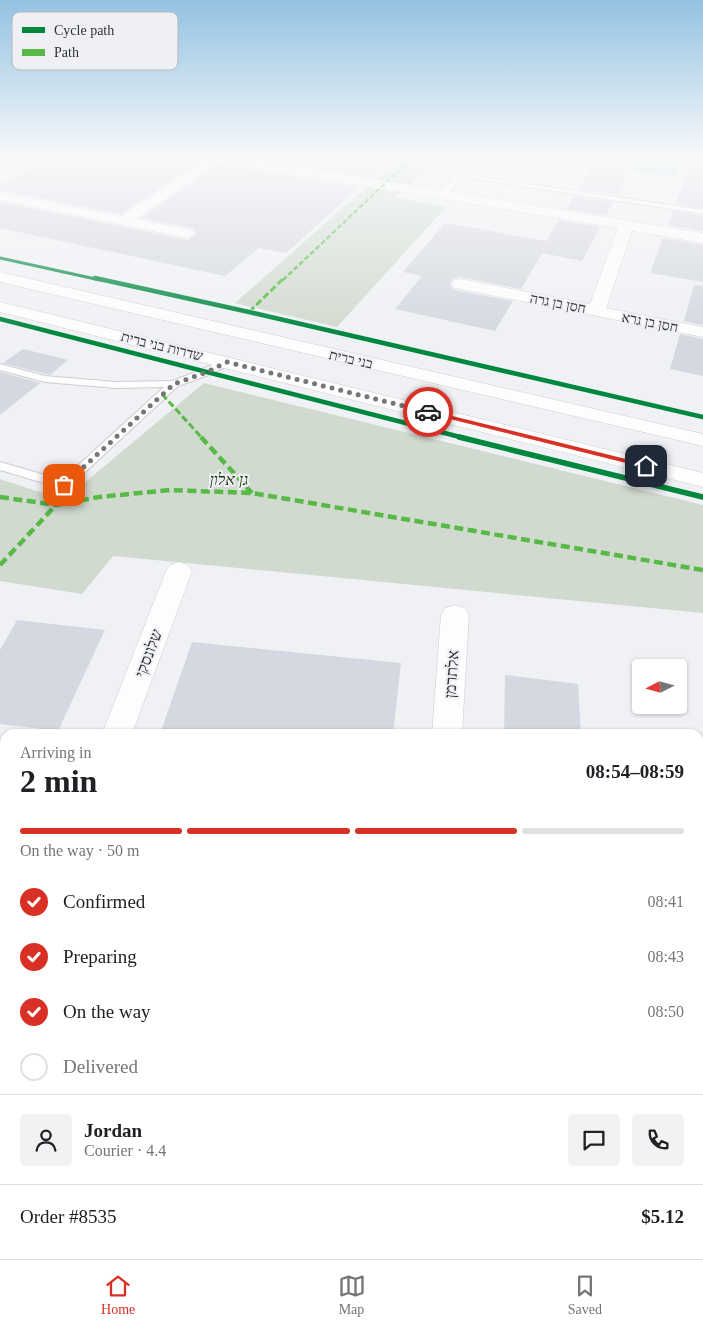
<!DOCTYPE html>
<html lang="en">
<head>
<meta charset="utf-8">
<style>
  :root { --surface:#fff; --page:#f2f2f2; --text:#202124; --muted:#757577; --line:#e0e0e0; --accent:#d93025 }
  body { margin:0; font-family:"Times New Roman","Noto Sans Hebrew",serif; background:var(--page); color:var(--text); height:100vh; display:flex; flex-direction:column; font-size:19px; white-space:nowrap }
  * { box-sizing:border-box; margin:0 }
  p { font-size:16px; color:var(--muted) }
  .icon { flex:none; width:28px; height:28px; fill:none; stroke:currentColor; stroke-width:2; stroke-linecap:round; stroke-linejoin:round }
  .map { position:relative; flex:1; overflow:hidden }
  .sheet { position:absolute; left:0px; top:729px; width:704px; height:531px; display:flex; flex-direction:column; background:var(--surface); border-radius:15px 15px 0 0; box-shadow:0 1px 4px #0004 }
  .sheet>* { flex:none }
  .needle { width:32px; rotate:264deg }
  .controls { position:absolute; left:632px; top:659px; display:grid; gap:10px }
  .controls a { display:grid; place-items:center; width:55px; height:55px; border-radius:5px; background:var(--surface); box-shadow:0 1px 4px #0004; font-size:25px }
  .pin { position:absolute; display:grid; place-items:center; width:42px; height:42px; color:#fff; margin:-21px; border-radius:10px; box-shadow:0 2px 8px #0006 }
  .courier { position:absolute; display:grid; place-items:center; width:50px; height:50px; margin:-25px; border:4px solid #d93025; border-radius:50%; background:#fff; color:#222; box-shadow:0 1px 6px #0007 }
  .head em { font-style:normal; font-weight:600 }
  .head div { display:flex; flex-direction:column-reverse }
  .head { display:flex; align-items:center; justify-content:space-between; height:85px; padding:0 20px }
  h1 { font-size:32px; font-weight:600; line-height:38px }
  .bar { display:grid; grid-template-columns:repeat(4,1fr); gap:8px 5px; align-content:center; height:60px; padding:0 20px }
  .bar i { height:6px; border-radius:4px; background:var(--line) }
  .bar .selected { background:var(--accent) }
  .bar p { grid-column:span 4 }
  .line { display:flex; align-items:center; gap:12px; padding:0 20px; border-top:1px solid var(--line) }
  .line div { flex:1 }
  .round { display:grid; place-items:center; flex:none; width:52px; height:52px; border-radius:5px; background:var(--page) }
  ol { padding:0 20px; list-style:none }
  li { display:flex; align-items:center; gap:15px; height:55px }
  li p { margin-inline-start:auto }
  li .icon { padding:5px; border-radius:50%; background:var(--accent); color:#fff; stroke-width:4 }
  li:last-child { color:var(--muted) }
  li i { width:28px; height:28px; border:2px solid var(--line); border-radius:50% }
  .tabs { display:flex; justify-content:space-around; align-items:center; height:70px; border-top:1px solid var(--line); background:var(--surface); font-size:14px; color:var(--muted) }
  .tabs a { display:grid; justify-items:center; gap:2px }
  .tabs .selected { color:var(--accent) }
  .map>svg:first-child { display:block }
  .green { fill:#d1dacf }
  .water { fill:#b4d6d8 }
  .building { fill:#d5d8e0 }
  .lines { fill:none; stroke-linecap:round; stroke-linejoin:round }
  .service-casing { stroke:#cccdcf; stroke-width:2 }
  .minor-casing { stroke:#cccdcf; stroke-width:1 }
  .secondary-casing { stroke:#cccdcf; stroke-width:1 }
  .service { fill:#fdfdfd; fill-rule:evenodd }
  .minor { fill:#fdfdfd; fill-rule:evenodd }
  .secondary { fill:#fdfdfd; fill-rule:evenodd }
  .quiet-far2 { stroke:#58b947; stroke-width:2.5; stroke-dasharray:5 2.5; stroke-linecap:butt }
  .quiet-far1 { stroke:#58b947; stroke-width:3; stroke-dasharray:7 3; stroke-linecap:butt }
  .quiet { stroke:#58b947; stroke-width:4.5; stroke-dasharray:9 4.5; stroke-linecap:butt }
  .cycleway-far2-casing { stroke:#eef0f6; stroke-width:5 }
  .cycleway-far1-casing { stroke:#eef0f6; stroke-width:6 }
  .cycleway-casing { stroke:#eef0f6; stroke-width:8 }
  .cycleway-far2 { stroke:#00873e; stroke-width:3 }
  .cycleway-far1 { stroke:#00873e; stroke-width:4.5 }
  .cycleway { stroke:#00873e; stroke-width:5.5 }
  .route { fill:#d93025 }
  .done { stroke:#747678; stroke-width:5; stroke-dasharray:0 9 }
  .labels { text-anchor:middle; stroke-width:4; stroke-linejoin:round; paint-order:stroke }
  .far-street-label { font-size:14px; fill:#323335; stroke:#eef0f6 }
  .park-label { font-size:16px; font-style:italic; fill:#193506; stroke:#eef0f6 }
  .street-label { font-size:16px; fill:#323335; stroke:#eef0f6 }
  .key { fill:#eef0f6; stroke:#b6b7bc; stroke-width:1 }
  .key-label { font-size:14px; fill:#323335 }
</style>
</head>
<body>
<div class="map">
<svg width="703" height="1259" viewBox="0 0 703 1259">
  <rect width="100%" height="100%" fill="#f0f1f4"/>
  <!-- green -->
  <g class="green">
    <path d="M400,157H444L395,197L446,207L337,327L235,303Z"/>
    <path d="M204,383L703,505V613L113,556L82,594L0,581V479L64,500Z"/>
  </g>
  <!-- water -->
  <path class="water" d="M601,157H681L674,176L631,170L635,162Z"/>
  <!-- building -->
  <g class="building">
    <path d="M54,157L130,169L148,159L178,164L179,157H202L203,159L121,214L0,190V185Z"/>
    <path d="M250,157H390L369,177Z"/>
    <path d="M694,157H703V208L676,204Z"/>
    <path d="M219,164L357,187L350,193H353L286,253L259,248L225,276L0,228V202L188,240L197,233L192,228L141,218Z"/>
    <path d="M593,165L631,170L617,195L578,189Z"/>
    <path d="M574,196L613,202L606,215L566,209Z"/>
    <path d="M673,211L703,216V231L668,225Z"/>
    <path d="M559,220L600,227L582,261L542,253L521,289L460,277L452,279L450,285L454,290L513,301L495,331L395,309L422,276L403,272L445,223L546,241Z"/>
    <path d="M663,238L703,245V282L650,273Z"/>
    <path d="M694,285L703,286V325L684,321Z"/>
    <path d="M680,334L703,339V376L670,369Z"/>
    <path d="M23,349L68,360L50,375L3,363Z"/>
    <path d="M0,372L40,383L0,415Z"/>
    <path d="M17,620L105,630L58,731L0,724V650Z"/>
    <path d="M192,642L401,663L393,734H160Z"/>
    <path d="M505,675L578,684L581,734H504Z"/>
  </g>
  <g class="lines">
    <defs>
      <g id="service">
        <path d="M457,173L703,210V214L462,177L445,197H439V193Z"/>
        <path d="M227,359L231,360L232,362L231,364L211,374L178,386L68,488L64,489L0,470V462L62,480L164,387L116,388L45,382L0,370V364L45,376L116,382L173,381Z"/>
      </g>
      <g id="minor">
        <path d="M204,157H236L703,233V243L632,231L606,308L703,327V337L460,289L454,288L452,284L454,280L460,279L590,304L618,228L219,162L136,219L192,230L195,233L192,236L187,238L0,200V192L121,216L205,160Z"/>
        <path d="M179,562L188,565L192,571L132,734H102L166,571L170,565Z"/>
        <path d="M455,605L465,608L469,615L462,734H432L441,615L445,608Z"/>
        <path d="M5,1005V1056L0,1058V1007Z"/>
        <path d="M0,1192L5,1193V1239L0,1238Z"/>
        <path d="M216,1255H286L288,1259H218Z"/>
        <rect x="389" y="1255" width="48" height="4"/>
      </g>
      <g id="secondary">
        <path d="M0,272L703,434V446L0,282Z"/>
        <path d="M0,302L703,473V487L0,312Z"/>
      </g>
    </defs>
    <!-- service casing -->
    <use href="#service" class="service-casing"/>
    <!-- minor casing -->
    <use href="#minor" class="minor-casing"/>
    <!-- secondary casing -->
    <use href="#secondary" class="secondary-casing"/>
    <!-- service -->
    <use href="#service" class="service"/>
    <!-- minor -->
    <use href="#minor" class="minor"/>
    <!-- secondary -->
    <use href="#secondary" class="secondary"/>
    <!-- quiet-far2 -->
    <path class="quiet-far2" d="M283,280L413,157"/>
    <!-- quiet-far1 -->
    <g class="quiet-far1">
      <path d="M249,312L284,278"/>
      <path d="M162,394L202,438"/>
    </g>
    <!-- quiet -->
    <g class="quiet">
      <path d="M201,437L252,493"/>
      <path d="M0,497L56,505L99,497L170,490L252,493L703,570"/>
      <path d="M0,565L56,505L64,485"/>
    </g>
    <defs>
      <path id="cycleway-far2" d="M0,258L100,280"/>
      <g id="cycleway-far1">
        <path d="M95,278L249,312L703,417"/>
        <path d="M0,319L464,438"/>
      </g>
      <path id="cycleway" d="M459,437L703,497"/>
    </defs>
    <!-- cycleway-far2 casing -->
    <use href="#cycleway-far2" class="cycleway-far2-casing"/>
    <!-- cycleway-far1 casing -->
    <use href="#cycleway-far1" class="cycleway-far1-casing"/>
    <!-- cycleway casing -->
    <use href="#cycleway" class="cycleway-casing"/>
    <!-- cycleway-far2 -->
    <use href="#cycleway-far2" class="cycleway-far2"/>
    <!-- cycleway-far1 -->
    <use href="#cycleway-far1" class="cycleway-far1"/>
    <!-- cycleway -->
    <use href="#cycleway" class="cycleway"/>
  </g>
  <!-- sky -->
  <linearGradient id="sky" x2="0" y2="1"><stop stop-color="#93c2e2"/><stop offset="0.47" stop-color="#f8f9fa"/><stop offset="1" stop-color="#f8f9fa" stop-opacity="0"/></linearGradient>
  <rect width="703" height="334" fill="url(#sky)"/>
  <!-- route -->
  <path class="route" d="M428,410L646,464L649,466L646,468L426,413Z"/>
  <g class="lines">
    <!-- done -->
    <path class="done" d="M64,485L174,384L207,372L227,362L428,412"/>
  </g>
  <g class="labels">
    <!-- far-street labels -->
    <g class="far-street-label">
      <text transform="translate(558 303) rotate(11)" y="5">חסן בן גרה</text>
      <text transform="translate(650 322) rotate(11)" y="5">חסן בן גרא</text>
      <text transform="translate(162 346) rotate(14)" y="5">שדרות בני ברית</text>
      <text transform="translate(351 359) rotate(13)" y="5">בני ברית</text>
    </g>
    <!-- park labels -->
    <g class="park-label">
      <text x="229" y="485">גן אלון</text>
    </g>
    <!-- street labels -->
    <g class="street-label">
      <text transform="translate(148 653) rotate(-69)" y="6">שלונסקי</text>
      <text transform="translate(451 674) rotate(-86)" y="6">אלתרמן</text>
    </g>
  </g>
  <!-- legend -->
  <rect x="12" y="12" width="166" height="58" rx="8" class="key"/>
  <rect x="22" y="27" width="23" height="6" fill="#00873e"/>
  <rect x="22" y="49" width="23" height="7" fill="#58b947"/>
  <g class="key-label">
    <text x="54" y="35">Cycle path</text>
    <text x="54" y="57">Path</text>
  </g>
</svg>
<div class="controls">
<a><svg class="needle" viewBox="-14 -14 28 28"><path d="M0-13l5 13h-10z" fill="#e53935"/><path d="M0 13l5-13h-10z" fill="#757577"/></svg></a>
</div>
<div class="pin" style="left:64px;top:485px;background:#ea580c"><svg class="icon" aria-label="bag" viewBox="0 0 24 24"><path d="M5 8h14l-1 12H6zM9 8a3 3 0 0 1 6 0"/></svg></div>
<div class="pin" style="left:646px;top:466px;background:#1f2937"><svg class="icon" aria-label="home" viewBox="0 0 24 24"><path d="M3 11l9-7 9 7M6 9v11h12V9"/></svg></div>
<div class="courier" style="left:428px;top:412px"><svg class="icon" aria-label="car" viewBox="0 0 24 24"><path d="M5 17H2v-5l4-1 3-4h7l3 4 3 1v5h-3M9 17h6M6 11h13"/><circle cx="7" cy="17" r="2"/><circle cx="17" cy="17" r="2"/></svg></div>
<section class="sheet">
<div class="head"><div><h1>2 min</h1><p>Arriving in</p></div><em>08:54–08:59</em></div>
<div class="bar"><i class="selected"></i><i class="selected"></i><i class="selected"></i><i></i><p>On the way · 50 m</p></div>
<ol>
<li><svg class="icon" aria-label="check" viewBox="0 0 24 24"><path d="M5 12l5 5 9-10"/></svg>Confirmed<p>08:41</p></li>
<li><svg class="icon" aria-label="check" viewBox="0 0 24 24"><path d="M5 12l5 5 9-10"/></svg>Preparing<p>08:43</p></li>
<li><svg class="icon" aria-label="check" viewBox="0 0 24 24"><path d="M5 12l5 5 9-10"/></svg>On the way<p>08:50</p></li>
<li><i></i>Delivered</li>
</ol>
<div class="line" style="height:90px"><a class="round"><svg class="icon" aria-label="person" viewBox="0 0 24 24"><circle cx="12" cy="8" r="4"/><path d="M4 21q1-7 8-7t8 7"/></svg></a><div><b>Jordan</b><p>Courier · 4.4</p></div><a class="round"><svg class="icon" aria-label="chat" viewBox="0 0 24 24"><path d="M4 5h16v11H9l-5 4z"/></svg></a><a class="round"><svg class="icon" aria-label="phone" viewBox="0 0 24 24"><path d="M5 4h4l2 5-3 2q2 4 5 5l2-3 5 2v4C11 20 4 13 5 4z"/></svg></a></div>
<div class="line" style="height:65px"><div>Order #8535</div><b>$5.12</b></div>
</section>
</div>
<nav class="tabs">
<a class="selected"><svg class="icon" aria-label="home" viewBox="0 0 24 24"><path d="M3 11l9-7 9 7M6 9v11h12V9"/></svg>Home</a>
<a><svg class="icon" aria-label="map" viewBox="0 0 24 24"><path d="M3 6l6-2 6 2 6-2v14l-6 2-6-2-6 2zM9 4v14M15 6v14"/></svg>Map</a>
<a><svg class="icon" aria-label="saved" viewBox="0 0 24 24"><path d="M7 4h10v16l-5-4-5 4z"/></svg>Saved</a>
</nav>
</body>
</html>
